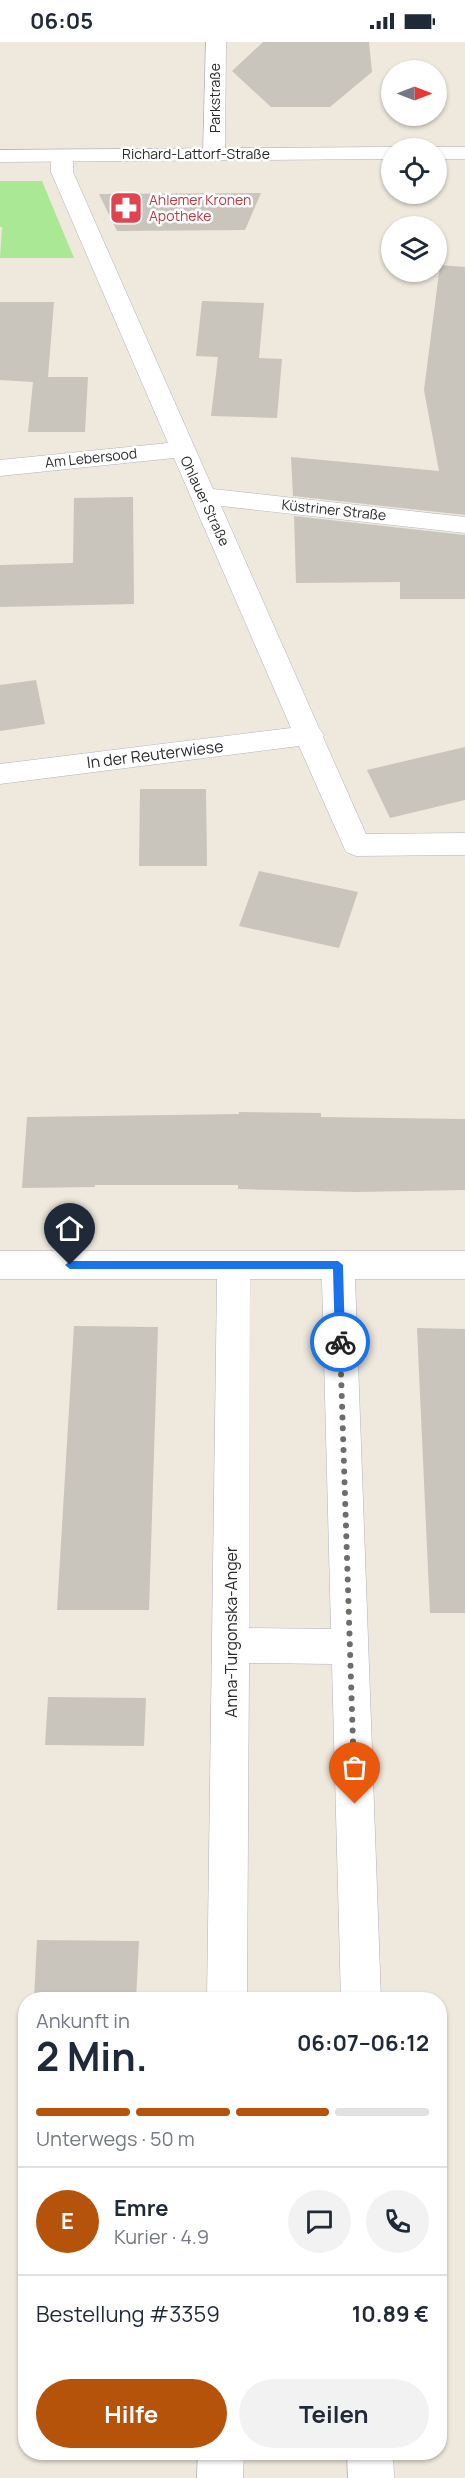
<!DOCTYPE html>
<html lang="de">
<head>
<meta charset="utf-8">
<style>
  :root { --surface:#fff; --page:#f2f2f3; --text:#1f2937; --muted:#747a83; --line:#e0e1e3; --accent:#b45309 }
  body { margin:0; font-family:Manrope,sans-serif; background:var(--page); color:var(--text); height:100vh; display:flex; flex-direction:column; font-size:22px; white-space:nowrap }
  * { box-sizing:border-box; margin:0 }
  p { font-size:20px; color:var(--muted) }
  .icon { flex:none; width:33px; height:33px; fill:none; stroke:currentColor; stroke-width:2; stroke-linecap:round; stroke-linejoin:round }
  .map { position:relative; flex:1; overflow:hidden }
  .panel { position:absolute; left:18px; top:1950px; width:429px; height:468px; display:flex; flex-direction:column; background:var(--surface); border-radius:24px; box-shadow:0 2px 4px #0004 }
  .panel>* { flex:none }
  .needle { width:39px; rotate:90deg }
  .fabs { position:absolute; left:381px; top:18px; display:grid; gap:12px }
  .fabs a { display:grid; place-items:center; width:66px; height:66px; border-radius:50%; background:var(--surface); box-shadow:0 2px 4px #0004; font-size:30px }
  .pin { position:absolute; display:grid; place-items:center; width:51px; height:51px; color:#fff; margin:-62px -26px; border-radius:50% 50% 50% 0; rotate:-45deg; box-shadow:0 0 6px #0007 }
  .pin .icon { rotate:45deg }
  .courier { position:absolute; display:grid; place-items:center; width:60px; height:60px; margin:-30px; border:4px solid #1a73e8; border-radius:50%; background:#fff; color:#222; box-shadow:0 2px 8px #0007 }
  .headline em { font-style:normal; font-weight:700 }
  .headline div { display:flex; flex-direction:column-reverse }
  .headline { display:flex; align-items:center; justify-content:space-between; height:102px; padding:0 18px }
  h1 { font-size:39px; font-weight:700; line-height:45px }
  .bar { display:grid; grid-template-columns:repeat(4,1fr); gap:9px 6px; align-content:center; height:72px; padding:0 18px }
  .bar i { height:8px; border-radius:4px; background:var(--line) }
  .bar .current { background:var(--accent) }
  .bar p { grid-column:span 4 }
  .line { display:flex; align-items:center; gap:15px; padding:0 18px; border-top:2px solid var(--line) }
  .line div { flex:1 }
  .round { display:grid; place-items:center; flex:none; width:63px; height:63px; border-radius:32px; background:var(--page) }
  .button { display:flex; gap:12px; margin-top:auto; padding:12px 18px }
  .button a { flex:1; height:69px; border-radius:36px; background:var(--accent); color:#fff; font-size:24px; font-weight:700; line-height:69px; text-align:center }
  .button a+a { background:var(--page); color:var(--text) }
  .status { display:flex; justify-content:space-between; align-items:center; height:42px; padding:0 30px; background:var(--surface); direction:ltr }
  .status svg { height:16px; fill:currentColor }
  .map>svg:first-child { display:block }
  .green { fill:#aae896 }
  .building { fill:#c9c5bc }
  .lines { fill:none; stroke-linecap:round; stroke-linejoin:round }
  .minor-casing { stroke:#b1b2c0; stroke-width:1 }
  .tertiary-casing { stroke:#b1b2c0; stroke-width:1 }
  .minor { fill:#fff; fill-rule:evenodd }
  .tertiary { fill:#fff; fill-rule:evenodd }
  .route { fill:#1a73e8 }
  .done { stroke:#6f6d69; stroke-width:6; stroke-dasharray:0 10.8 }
  .labels { text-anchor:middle; stroke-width:5; stroke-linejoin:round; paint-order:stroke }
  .far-street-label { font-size:14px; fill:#2b2b2b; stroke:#fff }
  .far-health-label { font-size:14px; fill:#be3a42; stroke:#fff; text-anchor:start }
  .street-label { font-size:16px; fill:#2b2b2b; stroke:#fff }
</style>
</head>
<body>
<div class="status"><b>06:05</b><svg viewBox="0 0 49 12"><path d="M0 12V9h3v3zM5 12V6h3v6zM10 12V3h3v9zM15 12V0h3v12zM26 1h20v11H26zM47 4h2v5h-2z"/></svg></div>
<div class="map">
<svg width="465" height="2436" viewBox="0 0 465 2436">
  <rect width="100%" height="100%" fill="#eee8dd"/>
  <!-- green -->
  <path class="green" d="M0,139H42L74,216H0L2,185H0Z"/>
  <!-- building -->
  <g class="building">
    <path d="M263,0H369L372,30L330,65H271L232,29Z"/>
    <path d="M261,151L245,188L117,189L99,152Z"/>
    <path d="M440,223L465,225V473L293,454L291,415L439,429L424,348Z"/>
    <path d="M202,259L264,261L259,316L282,317L277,376L211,374L218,315L196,314Z"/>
    <path d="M0,260H54L48,335H88L85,390H28L33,340L0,338Z"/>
    <path d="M133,455L134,562L0,565V523L73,521L74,456Z"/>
    <path d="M294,474L465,493V557H400V540L296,541Z"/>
    <path d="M36,638L45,682L0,689V643Z"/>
    <path d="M465,705V758L390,776L367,728Z"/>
    <path d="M140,747H206L207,824H139Z"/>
    <path d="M259,829L358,850L339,906L239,884Z"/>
    <path d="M239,1070L321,1071V1075L465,1077V1148L356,1150L238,1147V1143H95V1145L22,1146L27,1075L239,1072Z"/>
    <path d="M74,1284L158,1285L149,1568H57Z"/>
    <path d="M417,1286L465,1287V1571H430Z"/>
    <path d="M48,1655L146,1656L144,1704L45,1703Z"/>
    <path d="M37,1898L139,1899L136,1958H34Z"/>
  </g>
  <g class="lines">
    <defs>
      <g id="minor">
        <path d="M206,0H226L225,112L222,117L214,118L206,117L203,112Z"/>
        <path d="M62,108L70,109L73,114V130L213,447L465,475V491L221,464L319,686L324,693L323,695L366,792L465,791V813L356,814L346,810L299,704L0,742V722L291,686L174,416L0,434V418L168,401L51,130V114L54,109Z"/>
        <path d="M0,1209H465V1237H355L381,1958H341L332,1622L249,1621L247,1958H207L217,1237H0ZM250,1237H322L331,1587L249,1586Z"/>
        <path d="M198,2410H244L243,2436H197Z"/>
        <path d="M347,2410H393L394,2436H348Z"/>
      </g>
      <g id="tertiary">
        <path d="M392,105L400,106H392V117L0,120V108Z"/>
        <path d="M436,105H465V117H436V106H428Z"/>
      </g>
    </defs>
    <!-- minor casing -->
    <use href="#minor" class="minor-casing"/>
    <!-- tertiary casing -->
    <use href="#tertiary" class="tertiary-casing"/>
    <!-- minor -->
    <use href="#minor" class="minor"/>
    <!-- tertiary -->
    <use href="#tertiary" class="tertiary"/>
  </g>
  <!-- route -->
  <path class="route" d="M70,1219H338L343,1223L345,1300L340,1304L335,1300L333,1227H70L65,1223Z"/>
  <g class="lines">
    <!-- done -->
    <path class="done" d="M340,1300L355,1762"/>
  </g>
  <!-- icons -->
  <defs>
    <symbol id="pharmacy-square" viewBox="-11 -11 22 22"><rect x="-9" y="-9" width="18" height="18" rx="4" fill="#e0444e" stroke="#fff"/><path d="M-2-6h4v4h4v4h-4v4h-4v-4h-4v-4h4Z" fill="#fff"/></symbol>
  </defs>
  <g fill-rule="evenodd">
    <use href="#pharmacy-square" x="107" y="147" width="38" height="38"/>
  </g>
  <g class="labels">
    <!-- far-street labels -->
    <g class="far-street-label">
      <text transform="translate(215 56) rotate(-90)" y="5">Parkstraße</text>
      <text x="196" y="117">Richard-Lattorf-Straße</text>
      <text transform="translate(91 416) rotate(-6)" y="5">Am Lebersood</text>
      <text transform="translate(205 459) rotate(65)" y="5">Ohlauer Straße</text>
      <text transform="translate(334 468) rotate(6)" y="5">Küstriner Straße</text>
    </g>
    <!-- far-health labels -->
    <g class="far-health-label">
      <text x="149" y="163">Ahlemer Kronen<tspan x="149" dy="16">Apotheke</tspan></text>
    </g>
    <!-- street labels -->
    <g class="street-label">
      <text transform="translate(155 712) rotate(-7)" y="6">In der Reuterwiese</text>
      <text transform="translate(231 1590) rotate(-90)" y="6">Anna-Turgonska-Anger</text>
    </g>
  </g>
</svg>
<div class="fabs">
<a><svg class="needle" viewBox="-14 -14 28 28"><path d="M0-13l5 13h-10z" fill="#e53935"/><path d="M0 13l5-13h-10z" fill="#747a83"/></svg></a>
<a><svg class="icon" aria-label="locate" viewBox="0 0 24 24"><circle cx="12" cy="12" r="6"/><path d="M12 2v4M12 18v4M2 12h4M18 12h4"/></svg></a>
<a><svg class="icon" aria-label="layers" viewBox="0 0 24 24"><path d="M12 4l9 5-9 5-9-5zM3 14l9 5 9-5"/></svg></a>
</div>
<div class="pin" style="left:355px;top:1762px;background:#ea580c"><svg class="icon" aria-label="bag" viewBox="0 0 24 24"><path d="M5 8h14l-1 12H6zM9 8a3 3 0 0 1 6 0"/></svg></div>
<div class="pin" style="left:70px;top:1223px;background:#1f2937"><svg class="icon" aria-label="home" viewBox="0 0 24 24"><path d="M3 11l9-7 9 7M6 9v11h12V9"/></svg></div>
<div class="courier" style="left:340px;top:1300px"><svg class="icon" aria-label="bike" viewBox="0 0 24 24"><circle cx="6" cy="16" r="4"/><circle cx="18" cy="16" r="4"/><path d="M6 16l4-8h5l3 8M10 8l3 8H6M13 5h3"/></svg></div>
<section class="panel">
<div class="headline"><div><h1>2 Min.</h1><p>Ankunft in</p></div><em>06:07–06:12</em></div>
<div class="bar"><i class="current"></i><i class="current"></i><i class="current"></i><i></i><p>Unterwegs · 50 m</p></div>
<div class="line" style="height:108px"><b class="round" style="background:var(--accent);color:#fff">E</b><div><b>Emre</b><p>Kurier · 4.9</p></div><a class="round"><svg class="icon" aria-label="chat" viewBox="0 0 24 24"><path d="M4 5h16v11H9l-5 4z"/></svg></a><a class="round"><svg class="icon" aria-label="phone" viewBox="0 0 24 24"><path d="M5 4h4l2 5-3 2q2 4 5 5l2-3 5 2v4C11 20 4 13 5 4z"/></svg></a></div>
<div class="line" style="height:78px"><div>Bestellung #3359</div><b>10.89 €</b></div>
<div class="button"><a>Hilfe</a><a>Teilen</a></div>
</section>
</div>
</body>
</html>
